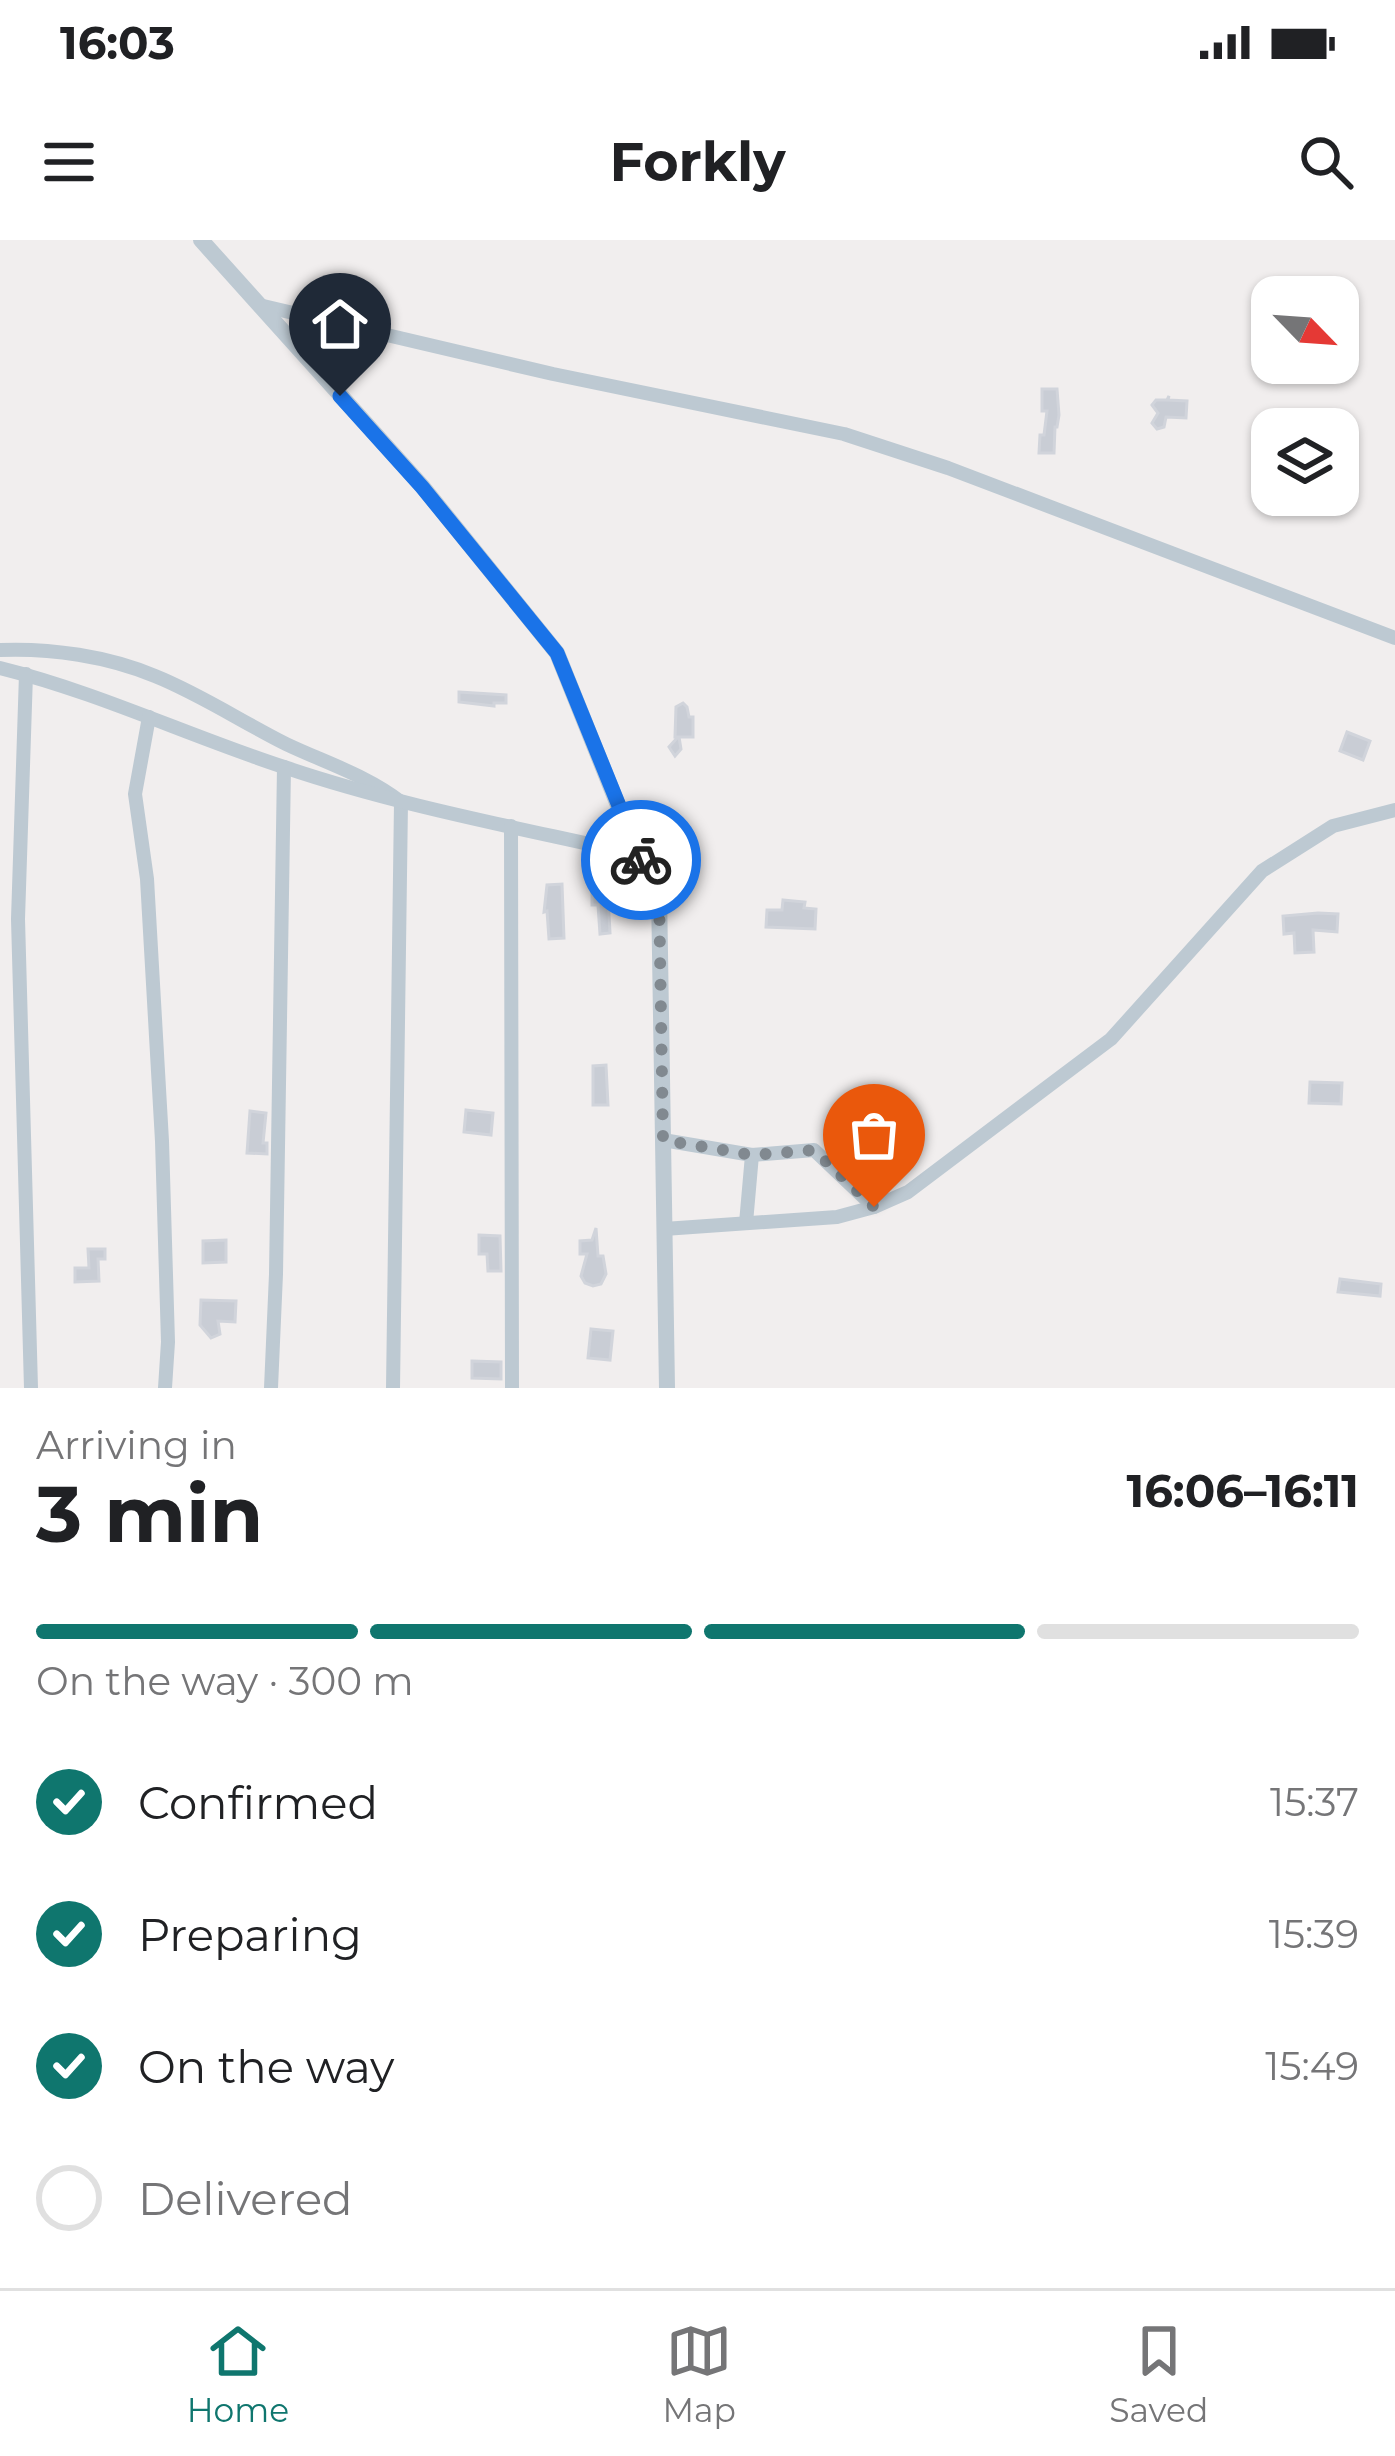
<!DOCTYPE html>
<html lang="en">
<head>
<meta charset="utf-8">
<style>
  :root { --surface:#fff; --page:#f2f2f2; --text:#202124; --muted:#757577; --line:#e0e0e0; --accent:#0f766e }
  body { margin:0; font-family:Montserrat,sans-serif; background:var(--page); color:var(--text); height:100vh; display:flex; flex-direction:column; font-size:45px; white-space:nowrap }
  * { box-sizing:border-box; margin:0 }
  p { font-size:39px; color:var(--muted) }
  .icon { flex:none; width:66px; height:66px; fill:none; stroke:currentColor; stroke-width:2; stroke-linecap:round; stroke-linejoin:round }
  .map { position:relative; height:1148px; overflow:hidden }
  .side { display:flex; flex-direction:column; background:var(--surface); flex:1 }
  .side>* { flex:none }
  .needle { width:78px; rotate:115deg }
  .controls { position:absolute; left:1251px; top:36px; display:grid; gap:24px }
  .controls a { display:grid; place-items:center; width:108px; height:108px; border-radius:24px; background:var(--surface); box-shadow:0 3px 9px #0004; font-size:60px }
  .pin { position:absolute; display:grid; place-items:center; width:102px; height:102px; color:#fff; margin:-123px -51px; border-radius:50% 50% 50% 0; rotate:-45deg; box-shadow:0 0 12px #0007 }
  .pin .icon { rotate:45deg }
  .courier { position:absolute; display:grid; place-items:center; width:120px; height:120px; margin:-60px; border:9px solid #1a73e8; border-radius:50%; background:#fff; color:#222; box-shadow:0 3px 15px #0007 }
  .overview em { font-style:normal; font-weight:700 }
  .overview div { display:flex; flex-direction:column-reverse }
  .overview { display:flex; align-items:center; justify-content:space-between; height:204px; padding:0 36px }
  h1 { font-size:78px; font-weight:700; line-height:90px }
  .bar { display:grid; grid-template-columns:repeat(4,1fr); gap:18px 12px; align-content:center; height:144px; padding:0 36px }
  .bar i { height:15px; border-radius:9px; background:var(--line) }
  .bar .selected { background:var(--accent) }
  .bar p { grid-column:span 4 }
  ol { padding:0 36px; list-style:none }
  li { display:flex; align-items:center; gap:36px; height:132px }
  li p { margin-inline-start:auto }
  li .icon { padding:12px; border-radius:50%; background:var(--accent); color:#fff; stroke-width:4 }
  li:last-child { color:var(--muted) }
  li i { width:66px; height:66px; border:6px solid var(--line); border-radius:50% }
  .status { display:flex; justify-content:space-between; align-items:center; height:84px; padding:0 60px; background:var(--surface); direction:ltr }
  .status svg { height:33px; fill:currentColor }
  header { display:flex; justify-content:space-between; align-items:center; height:156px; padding:0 36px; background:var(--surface); font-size:54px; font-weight:700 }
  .dock { display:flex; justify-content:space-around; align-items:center; height:168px; border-top:3px solid var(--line); background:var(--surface); font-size:33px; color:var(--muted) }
  .dock a { display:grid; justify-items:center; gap:6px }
  .dock .selected { color:var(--accent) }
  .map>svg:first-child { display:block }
  .building { fill:#c9cdd5; stroke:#d1d4db; stroke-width:3 }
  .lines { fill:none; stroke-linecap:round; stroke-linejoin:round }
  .minor { stroke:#bdc9d2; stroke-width:14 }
  .tertiary { stroke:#bdc9d2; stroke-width:16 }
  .done { stroke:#818990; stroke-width:12; stroke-dasharray:0 21.6 }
  .route { stroke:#1a73e8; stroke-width:15 }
</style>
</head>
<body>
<div class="status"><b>16:03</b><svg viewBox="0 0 49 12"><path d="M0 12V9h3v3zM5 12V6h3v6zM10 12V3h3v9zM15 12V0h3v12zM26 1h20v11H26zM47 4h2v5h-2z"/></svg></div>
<header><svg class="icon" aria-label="menu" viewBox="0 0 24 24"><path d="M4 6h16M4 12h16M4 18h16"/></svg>Forkly<svg class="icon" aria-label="search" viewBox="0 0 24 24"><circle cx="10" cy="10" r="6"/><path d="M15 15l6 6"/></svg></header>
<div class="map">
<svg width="1395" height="1148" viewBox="0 0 1395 1148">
  <rect width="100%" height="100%" fill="#f1eeee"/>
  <!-- building -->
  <g class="building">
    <path d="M1042,149H1057L1059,175L1057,187H1055L1054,213H1039L1040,195H1044L1047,171H1042Z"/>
    <path d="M1169,156L1168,160L1187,161L1186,178L1166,177L1164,187L1157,189L1152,183L1158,173L1152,165L1156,160H1167Z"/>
    <path d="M459,452L506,455V463H494V466L459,462Z"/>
    <path d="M683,463L687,467L689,477H693V497H679L681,509L675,516L669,507L678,497H675L676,467Z"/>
    <path d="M1347,492L1370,501L1363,520L1340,511Z"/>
    <path d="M592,637H607L610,693L600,694L598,665H592Z"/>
    <path d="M562,644L564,698L549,699L547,671L544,672L547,645Z"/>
    <path d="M783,660L805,662L804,668L816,669L815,689L766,687L767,670H782Z"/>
    <path d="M1318,673L1338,674L1337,692L1313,690L1314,712L1295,713L1294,693L1284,694L1283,676Z"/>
    <path d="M606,825L608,865H593V826Z"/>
    <path d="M1310,842L1342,843L1341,864L1309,863Z"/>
    <path d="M466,870L493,873L491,895L464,892Z"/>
    <path d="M250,871L266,873L263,903H267V914L247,913Z"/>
    <path d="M596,988L598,1016H603L606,1034L601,1044L593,1046L585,1043L581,1036L587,1014H580V1001L592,1000Z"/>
    <path d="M479,995L500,996L501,1031H488L487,1014H479Z"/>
    <path d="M226,1000V1022L203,1023V1001Z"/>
    <path d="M88,1009H105V1019H98L99,1041L75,1042V1028H89Z"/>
    <path d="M1340,1039L1381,1044L1380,1056L1338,1052Z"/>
    <path d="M201,1060L236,1061L235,1082L218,1081L220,1094L211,1098L200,1085Z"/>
    <path d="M591,1089L613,1091L610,1120L588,1118Z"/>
    <path d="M472,1121L501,1122V1139L472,1138Z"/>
  </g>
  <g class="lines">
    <!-- minor -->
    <g class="minor">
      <path d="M259,65L553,134L844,194L948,228L1395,398"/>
      <path d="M0,410C51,408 107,416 155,436C200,454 242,482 286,504C326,523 366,535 401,562L393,1148"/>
      <path d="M0,428C97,452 189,496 284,527C399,566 520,588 638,615"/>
      <path d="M26,434L18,679L31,1148"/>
      <path d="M149,477L135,554L147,639L162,901L168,1102L165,1148"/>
      <path d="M511,586L512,1148"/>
      <path d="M663,900L752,915"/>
      <path d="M746,983L752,915L814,910L874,967"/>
      <path d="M664,989L837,977L874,967L908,952L1111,799L1262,631L1333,586L1395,570"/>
      <path d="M271,1148L276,1034L284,527"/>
    </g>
    <!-- tertiary -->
    <path class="tertiary" d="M201,0L422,246L557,413L638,615L659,651L667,1148"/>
  </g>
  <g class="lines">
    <!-- done -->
    <path class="done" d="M641,620L659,651L663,900L752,915L814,910L874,967"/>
    <!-- route -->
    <path class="route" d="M340,156L422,247L557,413L641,620"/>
  </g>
</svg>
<div class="controls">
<a><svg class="needle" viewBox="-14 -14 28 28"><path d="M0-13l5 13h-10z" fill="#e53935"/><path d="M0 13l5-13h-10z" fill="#757577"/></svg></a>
<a><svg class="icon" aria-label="layers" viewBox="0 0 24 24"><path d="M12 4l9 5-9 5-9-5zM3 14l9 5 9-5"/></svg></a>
</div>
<div class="pin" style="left:874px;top:967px;background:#ea580c"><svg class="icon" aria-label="bag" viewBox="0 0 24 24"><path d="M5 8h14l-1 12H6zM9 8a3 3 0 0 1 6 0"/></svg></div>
<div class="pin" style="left:340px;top:156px;background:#1f2937"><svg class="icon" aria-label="home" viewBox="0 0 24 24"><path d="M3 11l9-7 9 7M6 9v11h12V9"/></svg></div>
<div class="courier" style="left:641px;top:620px"><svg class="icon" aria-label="bike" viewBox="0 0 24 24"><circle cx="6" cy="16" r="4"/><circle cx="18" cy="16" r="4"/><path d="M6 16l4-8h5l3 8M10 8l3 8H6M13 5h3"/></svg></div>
</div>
<section class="side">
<div class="overview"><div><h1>3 min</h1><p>Arriving in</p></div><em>16:06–16:11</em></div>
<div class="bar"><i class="selected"></i><i class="selected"></i><i class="selected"></i><i></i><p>On the way · 300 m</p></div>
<ol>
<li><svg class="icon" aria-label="check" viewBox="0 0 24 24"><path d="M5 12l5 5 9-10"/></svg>Confirmed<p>15:37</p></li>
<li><svg class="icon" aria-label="check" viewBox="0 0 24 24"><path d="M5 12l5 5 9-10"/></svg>Preparing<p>15:39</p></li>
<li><svg class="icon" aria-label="check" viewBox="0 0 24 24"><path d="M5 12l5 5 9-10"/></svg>On the way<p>15:49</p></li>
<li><i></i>Delivered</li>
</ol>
</section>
<nav class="dock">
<a class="selected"><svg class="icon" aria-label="home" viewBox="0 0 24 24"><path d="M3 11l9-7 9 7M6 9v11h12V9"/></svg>Home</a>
<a><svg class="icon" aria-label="map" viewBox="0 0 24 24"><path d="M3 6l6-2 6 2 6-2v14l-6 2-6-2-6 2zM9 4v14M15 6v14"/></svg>Map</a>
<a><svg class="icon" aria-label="saved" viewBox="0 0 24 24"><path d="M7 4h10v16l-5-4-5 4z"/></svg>Saved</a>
</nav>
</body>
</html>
